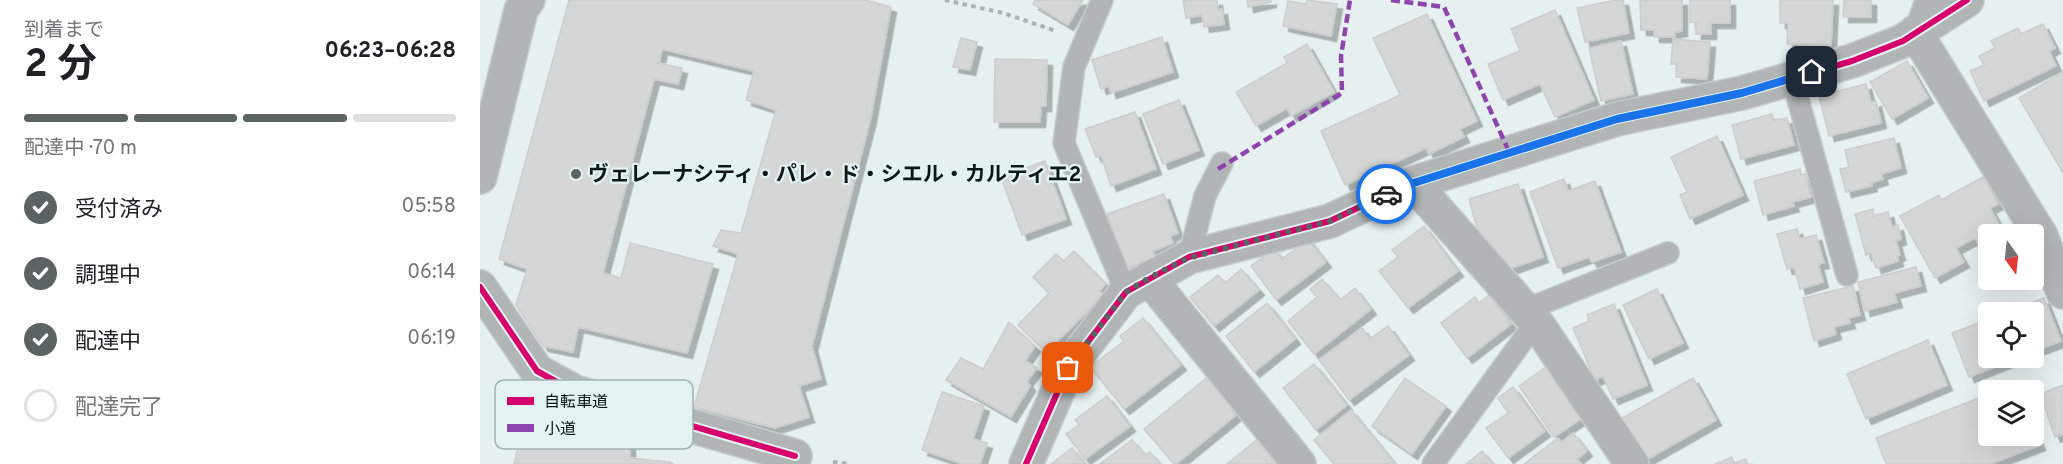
<!DOCTYPE html>
<html lang="ja">
<head>
<meta charset="utf-8">
<style>
  :root { --surface:#fff; --page:#f6f6f6; --text:#202124; --muted:#757577; --line:#e0e0e0; --accent:#5c6363 }
  body { margin:0; font-family:Overpass,"Noto Sans JP",sans-serif; background:var(--page); color:var(--text); height:100vh; display:flex; flex-direction:column; font-size:22px; white-space:nowrap }
  * { box-sizing:border-box; margin:0 }
  p { font-size:20px; color:var(--muted) }
  .icon { flex:none; width:33px; height:33px; fill:none; stroke:currentColor; stroke-width:2; stroke-linecap:round; stroke-linejoin:round }
  .map { position:relative; flex:1; overflow:hidden }
  .drawer { display:flex; flex-direction:column; background:var(--surface); width:480px }
  .drawer>* { flex:none }
  .needle { width:39px; rotate:165deg }
  .fabs { position:absolute; left:1498px; top:224px; display:grid; gap:12px }
  .fabs a { display:grid; place-items:center; width:66px; height:66px; border-radius:6px; background:var(--surface); box-shadow:0 6px 24px #0002; font-size:30px }
  .pin { position:absolute; display:grid; place-items:center; width:51px; height:51px; color:#fff; margin:-26px; border-radius:12px; box-shadow:0 3px 9px #0006 }
  .courier { position:absolute; display:grid; place-items:center; width:60px; height:60px; margin:-30px; border:4px solid #1a73e8; border-radius:50%; background:#fff; color:#222; box-shadow:0 2px 8px #0007 }
  .summary em { font-style:normal; font-weight:700 }
  .summary div { display:flex; flex-direction:column-reverse }
  .summary { display:flex; align-items:center; justify-content:space-between; height:102px; padding:0 24px }
  h1 { font-size:39px; font-weight:700; line-height:45px }
  .bar { display:grid; grid-template-columns:repeat(4,1fr); gap:9px 6px; align-content:center; height:72px; padding:0 24px }
  .bar i { height:8px; border-radius:4px; background:var(--line) }
  .bar .current { background:var(--accent) }
  .bar p { grid-column:span 4 }
  ol { padding:0 24px; list-style:none }
  li { display:flex; align-items:center; gap:18px; height:66px }
  li p { margin-inline-start:auto }
  li .icon { padding:6px; border-radius:50%; background:var(--accent); color:#fff; stroke-width:4 }
  li:last-child { color:var(--muted) }
  li i { width:33px; height:33px; border:3px solid var(--line); border-radius:50% }
  main { display:flex; flex:1; min-height:0 }
  .map>svg:first-child { display:block }
  .building { fill:#d5d7d7; stroke:#cccecd; stroke-width:1.5; filter:url(#shadow) }
  .lines { fill:none; stroke-linecap:round; stroke-linejoin:round }
  .lane-casing { stroke:#c5cccc; stroke-width:24 }
  .street-casing { stroke:#c5cccc; stroke-width:36 }
  .path { stroke:#acb1b1; stroke-width:4; stroke-dasharray:4.5 4.5; stroke-linecap:butt }
  .lane { stroke:#b1b5b5; stroke-width:21 }
  .street { stroke:#b1b5b5; stroke-width:33 }
  .quiet { stroke:#8e44ad; stroke-width:4.5; stroke-dasharray:9 4.5; stroke-linecap:butt }
  .cycleway-casing { stroke:#e3f3f3; stroke-width:10 }
  .cycleway { stroke:#d6006c; stroke-width:6 }
  .done { stroke:#5c6363; stroke-width:6; stroke-dasharray:0 10.8 }
  .route { stroke:#1a73e8; stroke-width:8 }
  .poi-dot { fill:#5c6363; stroke:#e3f3f3; stroke-width:2 }
  .labels { text-anchor:middle; stroke-width:4.5; stroke-linejoin:round; paint-order:stroke }
  .poi-label { font-size:21px; font-weight:bold; fill:#111717; stroke:#e3f3f3; text-anchor:start }
  .key { fill:#e3f3f3; stroke:#a4b1b1; stroke-width:1.5 }
  .key-label { font-size:16px; fill:#111717 }
</style>
</head>
<body>
<main>
<section class="drawer">
<div class="summary"><div><h1>2 分</h1><p>到着まで</p></div><em>06:23–06:28</em></div>
<div class="bar"><i class="current"></i><i class="current"></i><i class="current"></i><i></i><p>配達中 · 70 m</p></div>
<ol>
<li><svg class="icon" aria-label="check" viewBox="0 0 24 24"><path d="M5 12l5 5 9-10"/></svg>受付済み<p>05:58</p></li>
<li><svg class="icon" aria-label="check" viewBox="0 0 24 24"><path d="M5 12l5 5 9-10"/></svg>調理中<p>06:14</p></li>
<li><svg class="icon" aria-label="check" viewBox="0 0 24 24"><path d="M5 12l5 5 9-10"/></svg>配達中<p>06:19</p></li>
<li><i></i>配達完了</li>
</ol>
</section>
<div class="map">
<svg width="1583" height="464" viewBox="0 0 1583 464">
  <defs>
    <filter id="shadow"><feDropShadow dx="5.5" dy="5.5" stdDeviation="0" flood-color="#0004"/></filter>
  </defs>
  <rect width="100%" height="100%" fill="#e6f0f0"/>
  <!-- building -->
  <g class="building">
    <path d="M89,0H386L411,7L391,117L332,346L341,379L319,386L329,417L295,428L214,407L258,254L233,246L241,230L261,233L296,110L266,100L274,71L182,49L179,63L202,68L198,84L174,79L123,273L141,278L150,243L233,264L207,353L98,327L93,352L63,346L36,305L47,269L19,259Z"/>
    <path d="M555,0H603L588,25L553,4Z"/>
    <path d="M703,0H737L738,10L742,9L744,24L724,27L722,15L706,18Z"/>
    <path d="M767,0H791V2L768,7Z"/>
    <path d="M827,0L857,4L851,36L803,26L808,1L826,4Z"/>
    <path d="M1136,0H1143L1149,33L1105,42L1097,8Z"/>
    <path d="M1160,0H1202V31L1195,32V37H1174V30H1161Z"/>
    <path d="M1210,0H1250V23H1231V34H1216V22H1210Z"/>
    <path d="M1300,0H1353L1351,45L1307,44L1308,23H1300Z"/>
    <path d="M1364,0H1391V17H1363Z"/>
    <path d="M1075,10L1114,100L1075,117L1060,84L1023,100L1008,64L1040,51L1031,29Z"/>
    <path d="M947,14L997,121L980,129L984,137L949,154L946,148L865,185L841,131L920,95L893,38Z"/>
    <path d="M1563,24L1575,48L1569,51L1576,66L1504,101L1490,71L1504,65L1499,56L1515,48L1511,41L1538,28L1541,34Z"/>
    <path d="M682,37L693,72L631,93L629,86L621,89L612,60Z"/>
    <path d="M481,38L497,42L490,70L473,67Z"/>
    <path d="M1193,39L1230,42L1227,79L1196,77L1197,64H1191Z"/>
    <path d="M1141,41L1153,94L1121,101L1109,48Z"/>
    <path d="M827,44L854,92L811,116L807,108L776,126L756,92L807,63L804,57Z"/>
    <path d="M515,59L567,60L566,106H561L560,122H514Z"/>
    <path d="M1427,61L1448,98L1412,119L1390,82Z"/>
    <path d="M1583,72V173L1539,98Z"/>
    <path d="M1386,84L1391,103L1396,101L1401,123L1349,136L1339,96Z"/>
    <path d="M699,100L719,150L683,164L663,114Z"/>
    <path d="M655,112L676,169L631,186L621,156L616,157L605,129Z"/>
    <path d="M1292,114L1294,120L1307,118L1314,145L1261,159L1252,125Z"/>
    <path d="M1237,136L1263,195L1210,219L1200,195L1207,192L1191,157Z"/>
    <path d="M1414,138L1421,168L1401,174L1403,179L1391,183L1392,186L1366,192L1360,169L1369,167L1365,150Z"/>
    <path d="M565,161L586,219L542,235L521,177Z"/>
    <path d="M1320,169L1321,175L1325,174L1331,197L1312,202L1314,206L1283,215L1274,181Z"/>
    <path d="M1503,177L1518,204L1510,208L1524,234H1509V249L1503,252L1495,238L1476,248L1484,262L1455,278L1420,216L1459,195L1461,200Z"/>
    <path d="M1084,179L1088,191L1115,181L1141,252L1112,262L1109,257L1078,268L1050,192Z"/>
    <path d="M1038,184L1063,257L1029,269L998,232L989,199Z"/>
    <path d="M684,194L698,233L690,236L693,243L673,251L675,258L648,268L627,214Z"/>
    <path d="M1393,209L1394,216L1408,212L1412,227L1418,225L1421,239L1416,241L1420,255L1417,256L1418,261L1396,268L1391,253L1386,255L1375,214Z"/>
    <path d="M944,226L978,271L928,308L899,271L918,257L912,250Z"/>
    <path d="M1317,229L1320,239L1336,235L1344,263L1338,264L1343,282L1320,289L1314,267L1307,269L1297,234Z"/>
    <path d="M828,239L846,262L796,300L771,266L794,249L802,259Z"/>
    <path d="M594,251L626,284L619,291L624,295L566,352L538,325L569,293L553,277L576,254L584,261Z"/>
    <path d="M1436,267L1441,286L1414,293L1417,302L1385,311L1378,282Z"/>
    <path d="M761,269L779,290L734,326L710,297L738,275L745,283Z"/>
    <path d="M842,279L860,300L875,288L891,309L834,354L808,321L837,297L830,289Z"/>
    <path d="M1373,286L1380,315L1368,318L1370,323L1354,327L1356,334L1334,341L1323,298Z"/>
    <path d="M1177,289L1203,343L1169,359L1143,305Z"/>
    <path d="M1009,295L1031,324L987,358L961,323L995,297L999,303Z"/>
    <path d="M1564,298L1581,341L1554,351V312H1527Z"/>
    <path d="M787,303L815,339L774,372L746,336Z"/>
    <path d="M1134,304L1167,385L1133,399L1123,376L1115,380L1093,328L1109,321L1107,315Z"/>
    <path d="M663,318L701,365L644,409L610,367L644,341L640,336Z"/>
    <path d="M1509,319V357H1540L1489,377L1472,333Z"/>
    <path d="M529,322L555,346L545,361L557,368L547,381L550,386L531,417L466,380L481,358L503,369Z"/>
    <path d="M908,326L929,355L869,400L839,360L882,328L890,339Z"/>
    <path d="M1448,340L1467,385L1386,419L1367,374Z"/>
    <path d="M834,364L867,405L836,430L803,388Z"/>
    <path d="M1066,367L1102,418L1074,437L1039,386Z"/>
    <path d="M730,375L761,411L696,464H694L664,429Z"/>
    <path d="M925,378L966,406L932,454L892,426Z"/>
    <path d="M1213,378L1236,420L1166,460L1142,418Z"/>
    <path d="M1583,385V434L1575,437L1560,394Z"/>
    <path d="M1033,387L1065,431L1028,458L1006,428L1028,413L1018,398Z"/>
    <path d="M462,392L504,406L493,439L507,443L500,464H483L442,450Z"/>
    <path d="M1509,394V435H1554V429L1560,445L1510,464H1406L1396,438Z"/>
    <path d="M627,396L650,426L605,459L586,434L599,425L595,420Z"/>
    <path d="M871,410L915,464H854L834,440Z"/>
    <path d="M44,421L150,443V458L190,462L193,464H34Z"/>
    <path d="M1093,433L1107,451L1097,459L1101,464H1044L1078,438L1082,442Z"/>
    <path d="M779,438L801,464H747Z"/>
    <path d="M652,440L665,455L670,452L680,464H620Z"/>
    <path d="M592,448L605,464H571Z"/>
    <path d="M1002,451L1013,464H986Z"/>
    <path d="M1252,457L1254,463L1266,459L1268,464H1235Z"/>
  </g>
  <g class="lines">
    <defs>
      <g id="lane">
        <path d="M622,0L594,67L584,143L646,292"/>
        <path d="M1435,32L1446,0"/>
        <path d="M1312,78L1367,275"/>
        <path d="M709,257L725,196L742,163"/>
        <path d="M1045,310L1188,253"/>
        <path d="M953,464L1056,322"/>
      </g>
      <g id="street">
        <path d="M1435,32L1561,236L1583,292"/>
        <path d="M0,177L41,10L48,0"/>
        <path d="M933,183L1056,322L1152,464"/>
        <path d="M669,278L819,464"/>
        <path d="M0,287L57,371L95,392L315,456"/>
        <path d="M546,464L588,368L646,292L709,257L850,221L924,186L1137,119L1262,93L1372,61L1423,41L1487,0"/>
      </g>
    </defs>
    <!-- lane casing -->
    <use href="#lane" class="lane-casing"/>
    <!-- street casing -->
    <use href="#street" class="street-casing"/>
    <!-- path -->
    <g class="path">
      <path d="M465,0L523,13L576,31"/>
      <path d="M353,462L370,464"/>
    </g>
    <!-- lane -->
    <use href="#lane" class="lane"/>
    <!-- street -->
    <use href="#street" class="street"/>
    <!-- quiet -->
    <g class="quiet">
      <path d="M911,0L964,7L1030,154"/>
      <path d="M738,169L862,93L861,56L870,0"/>
    </g>
    <defs>
      <g id="cycleway">
        <path d="M0,287L57,371L95,392L315,456"/>
        <path d="M546,464L588,368L646,292L709,257L850,221L924,186L1137,119L1262,93L1372,61L1423,41L1487,0"/>
      </g>
    </defs>
    <!-- cycleway casing -->
    <use href="#cycleway" class="cycleway-casing"/>
    <!-- cycleway -->
    <use href="#cycleway" class="cycleway"/>
  </g>
  <g class="lines">
    <!-- done -->
    <path class="done" d="M588,368L646,292L669,278L708,258L850,221L906,194"/>
    <!-- route -->
    <path class="route" d="M906,194L924,186L1137,119L1262,93L1332,72"/>
  </g>
  <!-- markers -->
  <circle class="poi-dot" cx="96" cy="174" r="6"/>
  <g class="labels">
    <!-- poi labels -->
    <g class="poi-label">
      <text x="108" y="181">ヴェレーナシティ・パレ・ド・シエル・カルティエ2</text>
    </g>
  </g>
  <!-- legend -->
  <rect x="15" y="380" width="198" height="69" rx="9" class="key"/>
  <rect x="27" y="397" width="27" height="8" fill="#d6006c"/>
  <rect x="27" y="424" width="27" height="8" fill="#8e44ad"/>
  <g class="key-label">
    <text x="64" y="407">自転車道</text>
    <text x="64" y="434">小道</text>
  </g>
</svg>
<div class="fabs">
<a><svg class="needle" viewBox="-14 -14 28 28"><path d="M0-13l5 13h-10z" fill="#e53935"/><path d="M0 13l5-13h-10z" fill="#757577"/></svg></a>
<a><svg class="icon" aria-label="locate" viewBox="0 0 24 24"><circle cx="12" cy="12" r="6"/><path d="M12 2v4M12 18v4M2 12h4M18 12h4"/></svg></a>
<a><svg class="icon" aria-label="layers" viewBox="0 0 24 24"><path d="M12 4l9 5-9 5-9-5zM3 14l9 5 9-5"/></svg></a>
</div>
<div class="pin" style="left:588px;top:368px;background:#ea580c"><svg class="icon" aria-label="bag" viewBox="0 0 24 24"><path d="M5 8h14l-1 12H6zM9 8a3 3 0 0 1 6 0"/></svg></div>
<div class="pin" style="left:1332px;top:72px;background:#1f2937"><svg class="icon" aria-label="home" viewBox="0 0 24 24"><path d="M3 11l9-7 9 7M6 9v11h12V9"/></svg></div>
<div class="courier" style="left:906px;top:194px"><svg class="icon" aria-label="car" viewBox="0 0 24 24"><path d="M5 17H2v-5l4-1 3-4h7l3 4 3 1v5h-3M9 17h6M6 11h13"/><circle cx="7" cy="17" r="2"/><circle cx="17" cy="17" r="2"/></svg></div>
</div>
</main>
</body>
</html>
